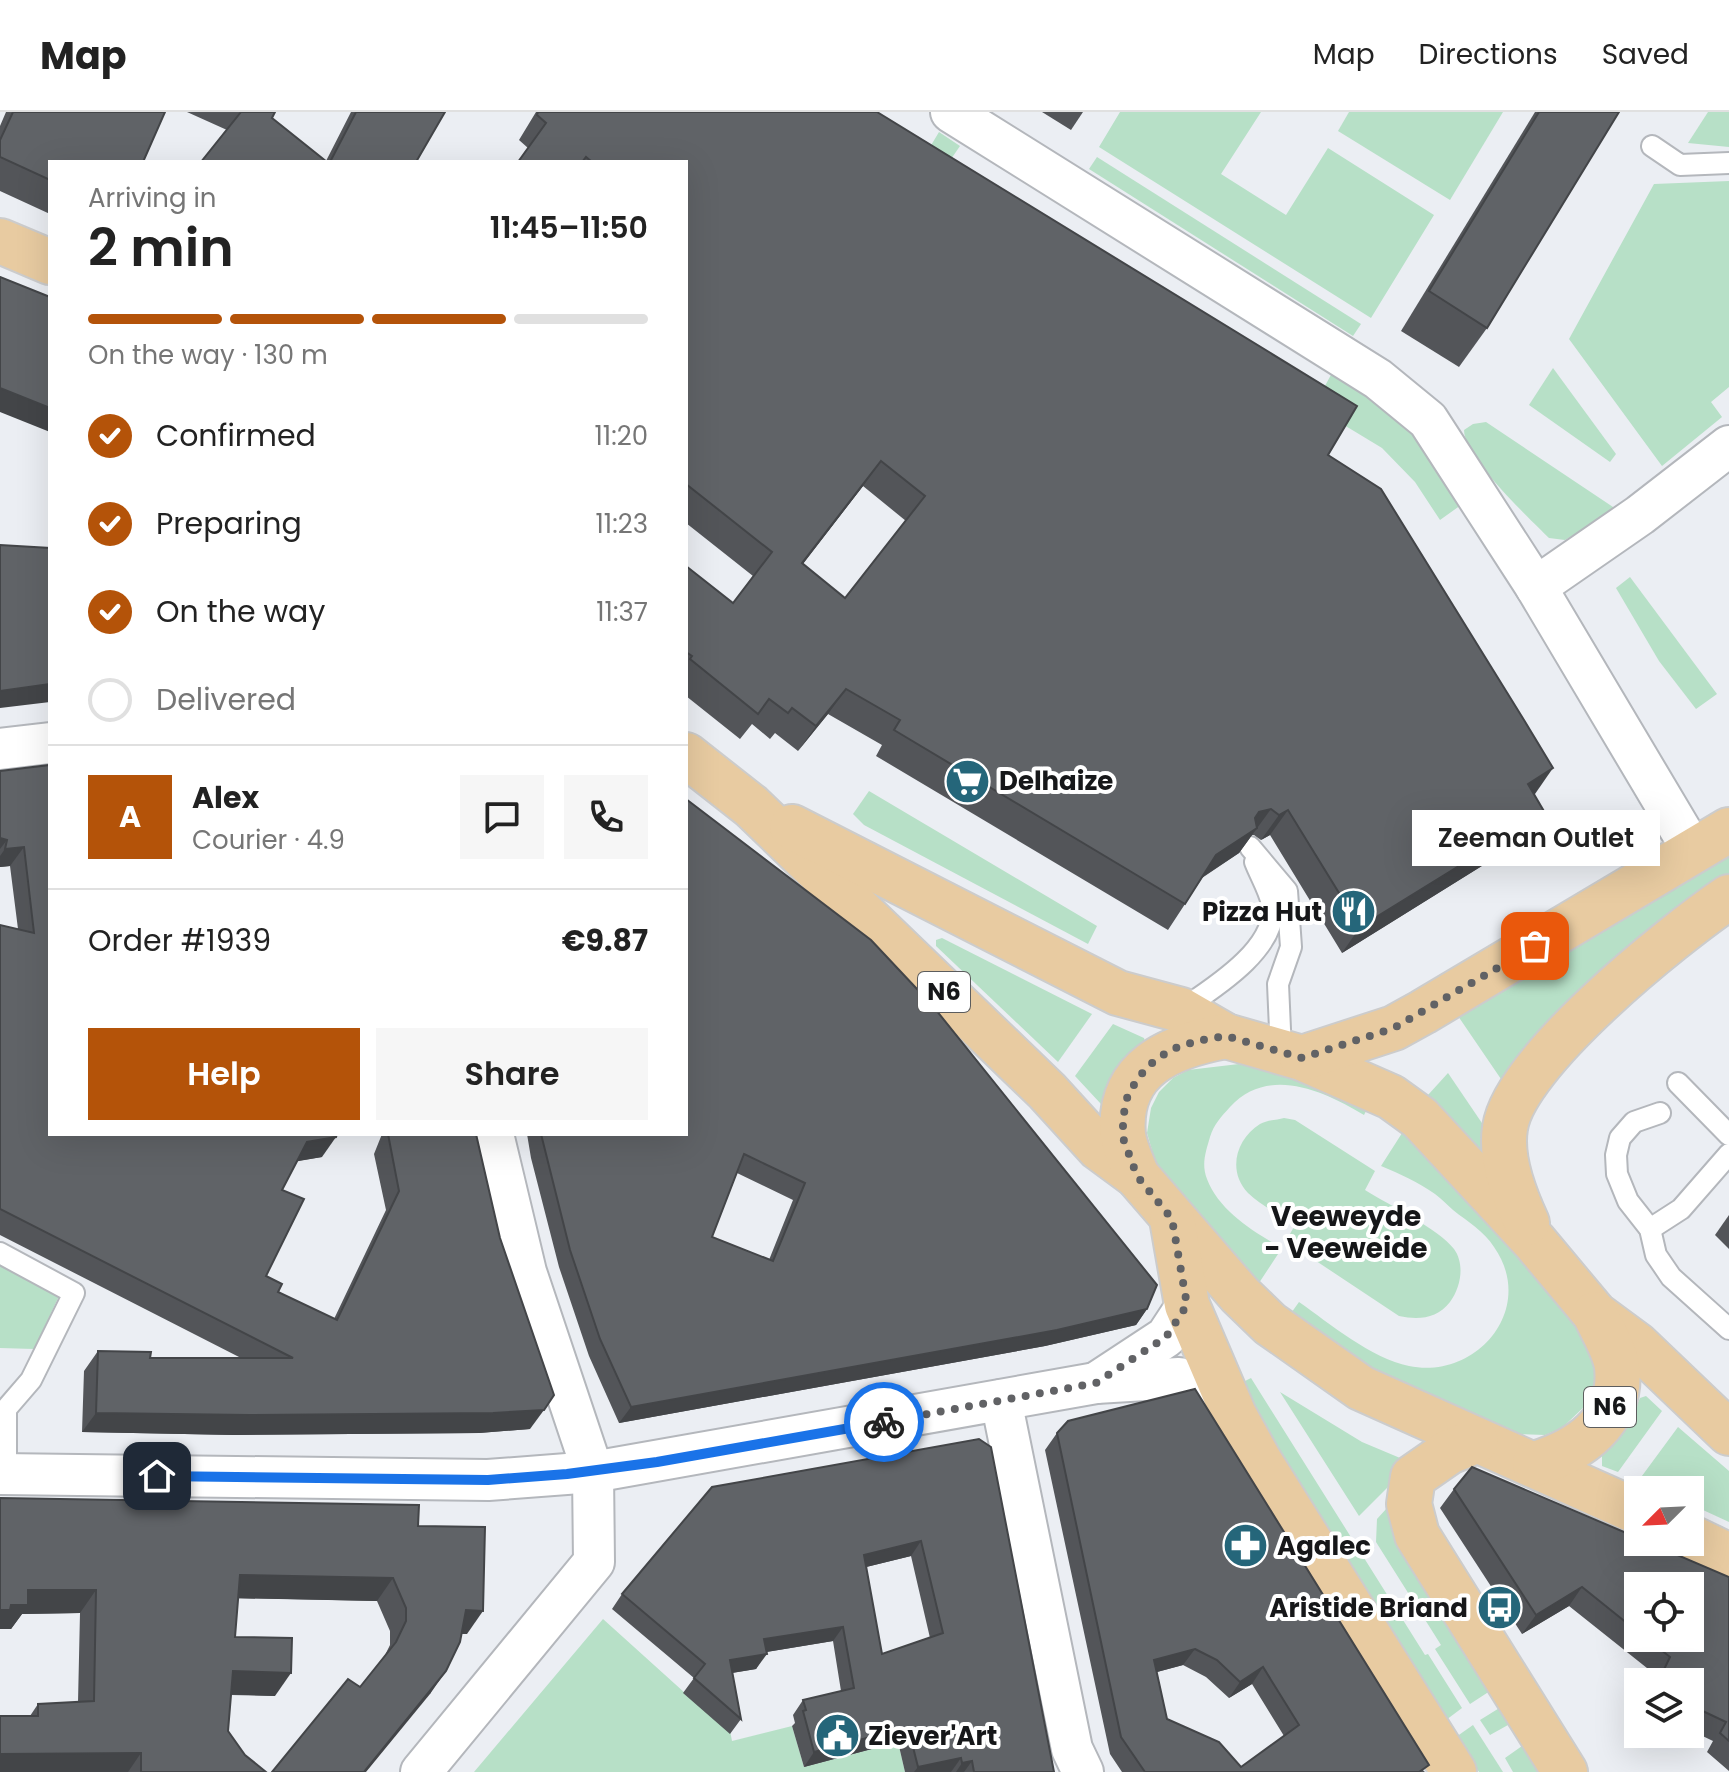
<!DOCTYPE html>
<html lang="en">
<head>
<meta charset="utf-8">
<style>
  :root { --surface:#fff; --page:#f6f6f6; --text:#222; --muted:#767676; --line:#e0e0e0; --accent:#b45309 }
  body { margin:0; font-family:Poppins,sans-serif; background:var(--page); color:var(--text); height:100vh; display:flex; flex-direction:column; font-size:30px; white-space:nowrap }
  * { box-sizing:border-box; margin:0 }
  p { font-size:26px; color:var(--muted) }
  .icon { flex:none; width:44px; height:44px; fill:none; stroke:currentColor; stroke-width:2; stroke-linecap:round; stroke-linejoin:round }
  .map { position:relative; flex:1; overflow:hidden }
  .panel { position:absolute; left:48px; top:48px; width:640px; height:976px; display:flex; flex-direction:column; background:var(--surface); border-radius:0px; box-shadow:0 8px 32px #0002 }
  .panel>* { flex:none }
  .needle { width:52px; rotate:246deg }
  .fabs { position:absolute; left:1624px; top:1364px; display:grid; gap:16px }
  .fabs a { display:grid; place-items:center; width:80px; height:80px; border-radius:0px; background:var(--surface); box-shadow:0 8px 32px #0002; font-size:40px }
  .pin { position:absolute; display:grid; place-items:center; width:68px; height:68px; color:#fff; margin:-34px; border-radius:16px; box-shadow:0 4px 12px #0006 }
  .courier { position:absolute; display:grid; place-items:center; width:80px; height:80px; margin:-40px; border:6px solid #1a73e8; border-radius:50%; background:#fff; color:#222; box-shadow:0 2px 10px #0007 }
  .bubble { position:absolute; height:56px; border-radius:0px; background:var(--surface); box-shadow:0 8px 32px #0002; font-size:26px; font-weight:600; line-height:56px; text-align:center }
  .head em { font-style:normal; font-weight:600 }
  .head div { display:flex; flex-direction:column-reverse }
  .head { display:flex; align-items:center; justify-content:space-between; height:136px; padding:0 40px }
  h1 { font-size:52px; font-weight:600; line-height:60px }
  .bar { display:grid; grid-template-columns:repeat(4,1fr); gap:12px 8px; align-content:center; height:96px; padding:0 40px }
  .bar i { height:10px; border-radius:6px; background:var(--line) }
  .bar .active { background:var(--accent) }
  .bar p { grid-column:span 4 }
  .line { display:flex; align-items:center; gap:20px; padding:0 40px; border-top:2px solid var(--line) }
  .line div { flex:1 }
  .round { display:grid; place-items:center; flex:none; width:84px; height:84px; border-radius:0px; background:var(--page) }
  ol { padding:0 40px; list-style:none }
  li { display:flex; align-items:center; gap:24px; height:88px }
  li p { margin-inline-start:auto }
  li .icon { padding:8px; border-radius:50%; background:var(--accent); color:#fff; stroke-width:4 }
  li:last-child { color:var(--muted) }
  li i { width:44px; height:44px; border:4px solid var(--line); border-radius:50% }
  .cta { display:flex; gap:16px; margin-top:auto; padding:16px 40px }
  .cta a { flex:1; height:92px; border-radius:0px; background:var(--accent); color:#fff; font-size:32px; font-weight:600; line-height:92px; text-align:center }
  .cta a+a { background:var(--page); color:var(--text) }
  header { display:flex; align-items:center; gap:48px; box-sizing:border-box; height:112px; padding:0 40px; background:var(--surface); border-bottom:2px solid var(--line) }
  header strong { font-size:38px }
  nav { display:flex; gap:44px; margin-inline-start:auto; font-size:28px }
  .map>svg:first-child { display:block }
  .green { fill:#b7e0c7 }
  .lines { fill:none; stroke-linecap:round; stroke-linejoin:round }
  .lane-casing { stroke:#b4b7bc; stroke-width:24 }
  .street-casing { stroke:#b4b7bc; stroke-width:44 }
  .primary-casing { stroke:#ccc; stroke-width:48 }
  .lane { stroke:#fff; stroke-width:20 }
  .street { stroke:#fff; stroke-width:40 }
  .primary { stroke:#e8cba1; stroke-width:44 }
  .wall { fill:#535559; fill-rule:evenodd }
  .shaded-wall { fill:#434548 }
  .building { fill:#606367; stroke:#434548; stroke-width:2; fill-rule:evenodd }
  .done { stroke:#616265; stroke-width:8; stroke-dasharray:0 14.4 }
  .route { stroke:#1a73e8; stroke-width:10 }
  .labels { text-anchor:middle; stroke-width:8; stroke-linejoin:round; paint-order:stroke }
  .shield { fill:#fff; stroke:#5c5d5e; stroke-width:2 }
  .shield-label { font-size:24px; font-weight:bold; fill:#161719 }
  .poi-label { font-size:26px; font-weight:bold; fill:#161719; stroke:#fff; text-anchor:start }
  .neighbourhood-label { font-size:28px; font-weight:bold; fill:#161719; stroke:#fff }
</style>
</head>
<body>
<header>
<strong>Map</strong>
<nav><a>Map</a><a>Directions</a><a>Saved</a></nav>
</header>
<div class="map">
<svg width="1729" height="1660" viewBox="0 0 1729 1660">
  <rect width="100%" height="100%" fill="#ebeef3"/>
  <!-- green -->
  <g class="green">
    <path d="M1120,0H1261L1221,62L1286,103L1328,36L1434,103L1371,206L1099,35Z"/>
    <path d="M1349,0H1503L1450,88L1338,19Z"/>
    <path d="M1708,0H1729V35L1688,31Z"/>
    <path d="M939,20L960,34L949,50L1320,283L1332,261L1373,285L1412,317L1468,388L1440,408L1415,370L1382,336L918,55Z"/>
    <path d="M1097,45L1361,212L1353,224L1089,57Z"/>
    <path d="M1729,69V275L1711,290L1722,305L1662,354L1569,227L1654,72Z"/>
    <path d="M1553,256L1616,342L1610,350L1529,293Z"/>
    <path d="M1486,310L1616,397L1565,428L1549,426C1528,405 1464,345 1464,318L1473,312Z"/>
    <path d="M1630,465L1717,582L1696,597L1659,549L1616,476Z"/>
    <path d="M869,679L1097,814L1088,832L864,713L853,702Z"/>
    <path d="M1729,742V763L1665,810L1503,970L1458,904Z"/>
    <path d="M942,826L1092,902L1058,950L936,834V828Z"/>
    <path d="M1113,912L1144,926L1145,930L1125,947L1105,990L1101,992L1075,964Z"/>
    <path d="M1239,952L1273,958L1368,995L1364,1003C1324,979 1268,953 1230,995C1221,1005 1214,1012 1210,1025C1206,1039 1201,1052 1207,1067C1219,1099 1254,1120 1282,1136L1257,1174L1192,1100L1156,1052L1147,1021L1151,996L1159,980L1173,966L1188,958Z"/>
    <path d="M1448,961L1488,1020L1484,1044L1428,983Z"/>
    <path d="M1284,1006L1295,1008L1375,1059L1365,1078C1387,1092 1439,1117 1454,1137C1465,1152 1461,1175 1450,1190C1437,1207 1418,1208 1399,1204L1286,1129L1295,1113C1281,1103 1261,1094 1248,1081C1227,1059 1236,1027 1260,1012C1267,1008 1277,1008 1284,1006Z"/>
    <path d="M1404,1018L1429,1042L1582,1216L1597,1255L1594,1275L1588,1291L1562,1316L1545,1323L1515,1322L1386,1267L1289,1204L1299,1190C1329,1211 1372,1247 1409,1254C1477,1268 1537,1196 1494,1135C1484,1119 1468,1110 1453,1098C1447,1093 1442,1087 1435,1082C1418,1070 1400,1062 1381,1054Z"/>
    <path d="M0,1153L60,1182L34,1237L0,1236Z"/>
    <path d="M1251,1266L1425,1543L1428,1542L1462,1596L1446,1608L1288,1375L1243,1270Z"/>
    <path d="M1280,1280L1362,1330L1412,1351L1359,1404Z"/>
    <path d="M1646,1284L1662,1299L1618,1360L1602,1354V1344L1628,1313L1640,1286Z"/>
    <path d="M1678,1315L1729,1359V1410L1690,1392V1378H1660L1639,1368Z"/>
    <path d="M1398,1384L1490,1579L1470,1592L1435,1537L1441,1533L1376,1430L1377,1407Z"/>
    <path d="M603,1507L716,1609L726,1598L732,1629L792,1614L804,1655L898,1630L905,1660H474Z"/>
    <path d="M1501,1595L1542,1660H1513L1505,1646L1522,1634L1508,1613L1490,1623L1480,1608Z"/>
    <path d="M1473,1613L1503,1660H1479L1456,1625Z"/>
  </g>
  <g class="lines">
    <defs>
      <g id="lane">
        <path d="M1652,34L1680,53L1729,51"/>
        <path d="M1250,735L1287,779L1291,835L1278,872L1281,940"/>
        <path d="M1181,898C1212,877 1279,836 1272,792C1269,778 1260,763 1255,750"/>
        <path d="M1678,971L1729,1023"/>
        <path d="M1660,1001L1634,1010L1620,1026L1616,1043L1617,1062L1628,1089L1650,1117L1656,1143L1671,1165L1729,1217"/>
        <path d="M1650,1117L1681,1097L1729,1042"/>
        <path d="M0,1141L74,1181L31,1268L6,1297V1362"/>
      </g>
      <g id="street">
        <path d="M951,0L1378,267L1428,308L1536,475L1693,739"/>
        <path d="M1536,475L1640,403L1729,334"/>
        <path d="M0,637L50,631"/>
        <path d="M1096,1271L1166,1225L1187,1193"/>
        <path d="M1001,1288L1072,1637L1083,1660"/>
        <path d="M0,1362L488,1368L593,1360L1096,1271L1179,1266L1205,1279L1234,1303"/>
        <path d="M421,1660L594,1450L593,1360L526,1160L493,1022"/>
      </g>
      <g id="primary">
        <path d="M0,129L50,150"/>
        <path d="M686,643L751,694L1047,979L1099,1036L1137,1064L1240,1183L1270,1212L1361,1276L1638,1400"/>
        <path d="M792,715L1118,881L1181,898L1226,924L1302,946L1391,985L1420,1006L1534,1129L1595,1202L1637,1233L1729,1321"/>
        <path d="M1302,946L1394,916L1423,900L1729,718"/>
        <path d="M1137,1064C1132,1051 1125,1037 1123,1023C1117,955 1171,934 1226,924"/>
        <path d="M1172,1107L1187,1193L1234,1303L1260,1350L1454,1660"/>
        <path d="M1527,1111C1514,1083 1500,1047 1505,1016C1514,950 1673,823 1729,785"/>
        <path d="M1476,1329L1449,1340L1413,1365L1409,1392L1417,1423L1565,1660"/>
        <path d="M1535,1352C1580,1338 1623,1309 1617,1255C1615,1238 1602,1218 1595,1202"/>
        <path d="M1690,1425L1729,1444"/>
      </g>
    </defs>
    <!-- lane casing -->
    <use href="#lane" class="lane-casing"/>
    <!-- street casing -->
    <use href="#street" class="street-casing"/>
    <!-- primary casing -->
    <use href="#primary" class="primary-casing"/>
    <!-- lane -->
    <use href="#lane" class="lane"/>
    <!-- street -->
    <use href="#street" class="street"/>
    <!-- primary -->
    <use href="#primary" class="primary"/>
  </g>
  <!-- wall -->
  <g class="wall">
    <path d="M6,0H165L50,50V102L0,79V14Z"/>
    <path d="M187,0H275L272,6L326,49L351,0H445L416,50H201L227,18Z"/>
    <path d="M536,0H877L1328,343L1535,682H1534L1545,701L1527,726L1342,841L1270,723L1261,728L1254,723H1252L1239,741L1202,766L1168,818L876,644L882,633L828,602L798,639L775,621L770,627L752,612L740,627L686,584V454L733,491L753,464L686,411V50H518L528,36L519,28ZM863,374L906,409L845,486L803,452Z"/>
    <path d="M1042,0H1083L1071,18Z"/>
    <path d="M1535,0H1619L1487,216L1459,255L1401,219Z"/>
    <path d="M50,653V1022L322,1045L297,1049L282,1078L266,1164L278,1180L334,1207L386,1098L374,1042L382,1022H476L530,1317L479,1321L235,1323L82,1320L84,1259L98,1239L150,1246H241L0,1123V813L18,817L10,754L0,755V659Z"/>
    <path d="M686,687L1147,1197L1136,1213L1045,1234L619,1311L589,1244L559,1155L531,1046L527,1022H686ZM737,1061L793,1088L769,1148L712,1125Z"/>
    <path d="M1729,1103V1137L1715,1123Z"/>
    <path d="M1057,1321L1425,1660H1122L1110,1642L1045,1338ZM1183,1553L1206,1565L1229,1586L1252,1572L1284,1624L1241,1655L1167,1607L1157,1560Z"/>
    <path d="M979,1327L1054,1660H905L898,1630L804,1655L792,1614L795,1611L793,1603L803,1588L841,1579L833,1529L766,1540L756,1557L732,1561L741,1607L730,1622L683,1581L694,1566L612,1497L622,1482ZM911,1444L930,1526L882,1542L866,1455Z"/>
    <path d="M1454,1377L1729,1465V1659L1707,1640L1713,1629L1690,1618V1570H1654L1657,1564L1569,1494L1522,1522L1440,1396ZM1638,1474L1690,1526H1638Z"/>
    <path d="M0,1386L418,1414L467,1522H461L430,1582L360,1575L384,1545L390,1533V1519L377,1489L238,1486L235,1525L275,1584L231,1583L228,1619L245,1643L266,1660H0L30,1604L38,1592L78,1590L80,1501L22,1502L11,1517Z"/>
  </g>
  <!-- shaded-wall -->
  <g class="shaded-wall">
    <path d="M0,276L50,296V320L0,300Z"/>
    <path d="M881,349L863,374L784,476L802,451Z"/>
    <path d="M50,572V590L0,596V579Z"/>
    <path d="M846,577L828,602L798,639L816,614Z"/>
    <path d="M1553,656L1535,682L1510,698L1528,672Z"/>
    <path d="M1271,697L1239,741L1198,768L1216,743L1259,700Z"/>
    <path d="M1288,698L1270,723L1261,728L1279,703Z"/>
    <path d="M1545,701L1527,726L1342,841L1360,815Z"/>
    <path d="M0,726L7,728L0,737Z"/>
    <path d="M24,735L10,754L0,755V744L5,737Z"/>
    <path d="M336,1025L322,1045L293,1050L307,1030Z"/>
    <path d="M1147,1197L1136,1213L1045,1234L619,1311L631,1295Z"/>
    <path d="M544,1298L530,1317L479,1321L235,1323L82,1320L96,1301Z"/>
    <path d="M921,1429L911,1444L854,1458L864,1443Z"/>
    <path d="M240,1463L393,1466L377,1489L223,1486Z"/>
    <path d="M1582,1475L1569,1494L1522,1522L1536,1503Z"/>
    <path d="M28,1478H96L80,1501L22,1502L11,1517H0V1498Z"/>
    <path d="M466,1498L483,1499L467,1522L449,1521Z"/>
    <path d="M843,1515L833,1529L754,1542L764,1527Z"/>
    <path d="M1195,1537L1183,1553L1142,1564L1154,1548Z"/>
    <path d="M767,1542L756,1557L719,1563L730,1548Z"/>
    <path d="M1263,1555L1252,1572L1229,1586L1240,1570Z"/>
    <path d="M233,1559L291,1561L275,1584L217,1582Z"/>
    <path d="M446,1559L430,1582L366,1660H364Z"/>
    <path d="M908,1615L898,1630L804,1655L814,1640Z"/>
    <path d="M141,1641L128,1660H0V1642Z"/>
    <path d="M961,1646L951,1660H914L918,1655Z"/>
    <path d="M972,1649L964,1660H956L962,1651Z"/>
  </g>
  <!-- building -->
  <g class="building">
    <path d="M13,0H165L143,50H50V68L0,45V28Z"/>
    <path d="M241,0H275L272,6L327,50H201Z"/>
    <path d="M356,0H445L416,50H330Z"/>
    <path d="M538,0H877L1357,294L1328,343L1381,377L1524,608L1553,656L1528,672L1545,701L1360,815L1288,698L1279,703L1271,697L1259,700L1255,706L1257,716L1216,743L1185,792L894,618L900,608L846,577L816,614L792,596L788,601L769,587L758,602L690,547L692,544L686,540V454L733,491L772,440L686,372V50H592L586,45L582,50H518L546,11L537,3ZM881,349L925,384L845,486L802,451Z"/>
    <path d="M1539,0H1619L1487,216L1429,179Z"/>
    <path d="M0,165L50,185V296L0,276Z"/>
    <path d="M0,433L50,436V572L0,579Z"/>
    <path d="M50,653V1022H337L336,1025L307,1030L282,1078L304,1087L266,1164L282,1172L278,1180L337,1208L399,1079L388,1022H476L500,1126L554,1283L544,1298L493,1301L249,1303L96,1301L98,1239L151,1240L150,1246H293L0,1097V813L34,821L24,735L5,737L7,728L0,726V659Z"/>
    <path d="M686,687L871,828L932,893L1157,1173L1147,1197L1057,1218L631,1295L600,1227L570,1138L541,1022H686ZM744,1042L805,1071L773,1149L712,1125Z"/>
    <path d="M1195,1277L1429,1653L1419,1660H1145L1121,1625L1057,1321L1068,1309ZM1195,1537L1217,1548L1240,1570L1263,1555L1299,1613L1241,1655L1219,1630L1167,1607L1154,1548Z"/>
    <path d="M979,1327L991,1335L1054,1660H974L972,1649L962,1651L961,1646L918,1655L908,1615L814,1640L803,1599L806,1598L803,1588L854,1576L843,1515L764,1527L767,1542L730,1548L741,1607L694,1566L705,1552L622,1482L712,1375ZM921,1429L943,1521L882,1542L864,1443Z"/>
    <path d="M1472,1355L1638,1426V1430H1647L1729,1465V1629L1720,1621L1726,1610L1690,1593V1570H1658L1670,1545L1646,1526H1690V1474H1638V1520L1582,1475L1536,1503L1454,1377Z"/>
    <path d="M0,1386L419,1393L418,1414L485,1415L483,1499L466,1498L460,1530L446,1559L364,1660H272L348,1567L360,1575L396,1530L406,1509V1496L393,1466L240,1463L235,1525L292,1526L291,1561L233,1559L228,1619L245,1643L266,1660H141V1641L0,1642V1604H38V1592L94,1589L96,1478H28V1493H11L10,1498H0Z"/>
  </g>
  <g class="lines">
    <!-- done -->
    <path class="done" d="M884,1310L1096,1271L1166,1225L1187,1193L1172,1107L1137,1064L1123,1026V1006L1127,986L1136,969L1148,954L1170,938L1197,929L1226,924L1302,946L1394,916L1535,834"/>
    <!-- route -->
    <path class="route" d="M157,1364L488,1368L567,1362L657,1350L884,1310"/>
  </g>
  <!-- icons -->
  <defs>
    <symbol id="supermarket-disc" viewBox="-11 -11 22 22"><circle r="9.5" fill="#25667a" stroke="#fff"/><path d="M-6-5.5h2.5l.6 2H6L4.5 2H-2.5L-4.4-4H-6ZM-1.5 3.2a1.3 1.3 0 1 0 .1 0ZM3 3.2a1.3 1.3 0 1 0 .1 0Z" fill="#fff"/></symbol>
    <symbol id="restaurant-disc" viewBox="-11 -11 22 22"><circle r="9.5" fill="#25667a" stroke="#fff"/><path d="M-5-6h1v4h1v-4h1v4h1v-4h1v5L-1.5 .5V6h-2V.5L-5-1ZM5-6V6H3V1.5H1.5Q1.5-4 5-6Z" fill="#fff"/></symbol>
    <symbol id="pharmacy-disc" viewBox="-11 -11 22 22"><circle r="9.5" fill="#25667a" stroke="#fff"/><path d="M-2-6h4v4h4v4h-4v4h-4v-4h-4v-4h4Z" fill="#fff"/></symbol>
    <symbol id="bus-disc" viewBox="-11 -11 22 22"><circle r="9.5" fill="#25667a" stroke="#fff"/><path d="M-5-6H5V4H4V6H2V4H-2V6H-4V4H-5ZM-3.5-4V0h7V-4ZM-3.5 1.2v1.5H-2V1.2ZM2 1.2v1.5H3.5V1.2Z" fill="#fff"/></symbol>
    <symbol id="civic-disc" viewBox="-11 -11 22 22"><circle r="9.5" fill="#25667a" stroke="#fff"/><path d="M-.6-6.5H3V-4.5H.6V-3L4-1V1h2V6H-6V1h2V-1L-.6-3ZM-1.2 2.5V6h2.4V2.5Z" fill="#fff"/></symbol>
  </defs>
  <g fill-rule="evenodd">
    <use href="#supermarket-disc" x="942" y="644" width="51" height="51"/>
    <use href="#restaurant-disc" x="1328" y="774" width="51" height="51"/>
    <use href="#pharmacy-disc" x="1220" y="1408" width="51" height="51"/>
    <use href="#bus-disc" x="1474" y="1470" width="51" height="51"/>
    <use href="#civic-disc" x="812" y="1598" width="51" height="51"/>
  </g>
  <g class="labels">
    <!-- shield labels -->
    <g class="shield">
      <rect x="918" y="860" width="52" height="40" rx="6"/>
      <rect x="1584" y="1275" width="52" height="40" rx="6"/>
    </g>
    <g class="shield-label">
      <text x="944" y="888">N6</text>
      <text x="1610" y="1303">N6</text>
    </g>
    <!-- poi labels -->
    <g class="poi-label">
      <text x="999" y="678">Delhaize</text>
      <text x="1322" y="809" text-anchor="end">Pizza Hut</text>
      <text x="1277" y="1443">Agalec</text>
      <text x="1468" y="1505" text-anchor="end">Aristide Briand</text>
      <text x="868" y="1633">Ziever'Art</text>
    </g>
    <!-- neighbourhood labels -->
    <g class="neighbourhood-label">
      <text x="1346" y="1114">Veeweyde<tspan x="1346" dy="32">- Veeweide</tspan></text>
    </g>
  </g>
</svg>
<div class="fabs">
<a><svg class="needle" viewBox="-14 -14 28 28"><path d="M0-13l5 13h-10z" fill="#e53935"/><path d="M0 13l5-13h-10z" fill="#767676"/></svg></a>
<a><svg class="icon" aria-label="locate" viewBox="0 0 24 24"><circle cx="12" cy="12" r="6"/><path d="M12 2v4M12 18v4M2 12h4M18 12h4"/></svg></a>
<a><svg class="icon" aria-label="layers" viewBox="0 0 24 24"><path d="M12 4l9 5-9 5-9-5zM3 14l9 5 9-5"/></svg></a>
</div>
<div class="pin" style="left:1535px;top:834px;background:#ea580c"><svg class="icon" aria-label="bag" viewBox="0 0 24 24"><path d="M5 8h14l-1 12H6zM9 8a3 3 0 0 1 6 0"/></svg></div>
<div class="pin" style="left:157px;top:1364px;background:#1f2937"><svg class="icon" aria-label="home" viewBox="0 0 24 24"><path d="M3 11l9-7 9 7M6 9v11h12V9"/></svg></div>
<div class="courier" style="left:884px;top:1310px"><svg class="icon" aria-label="bike" viewBox="0 0 24 24"><circle cx="6" cy="16" r="4"/><circle cx="18" cy="16" r="4"/><path d="M6 16l4-8h5l3 8M10 8l3 8H6M13 5h3"/></svg></div>
<div class="bubble" style="left:1412px;top:698px;width:248px">Zeeman Outlet</div>
<section class="panel">
<div class="head"><div><h1>2 min</h1><p>Arriving in</p></div><em>11:45–11:50</em></div>
<div class="bar"><i class="active"></i><i class="active"></i><i class="active"></i><i></i><p>On the way · 130 m</p></div>
<ol>
<li><svg class="icon" aria-label="check" viewBox="0 0 24 24"><path d="M5 12l5 5 9-10"/></svg>Confirmed<p>11:20</p></li>
<li><svg class="icon" aria-label="check" viewBox="0 0 24 24"><path d="M5 12l5 5 9-10"/></svg>Preparing<p>11:23</p></li>
<li><svg class="icon" aria-label="check" viewBox="0 0 24 24"><path d="M5 12l5 5 9-10"/></svg>On the way<p>11:37</p></li>
<li><i></i>Delivered</li>
</ol>
<div class="line" style="height:144px"><b class="round" style="background:var(--accent);color:#fff">A</b><div><b>Alex</b><p>Courier · 4.9</p></div><a class="round"><svg class="icon" aria-label="chat" viewBox="0 0 24 24"><path d="M4 5h16v11H9l-5 4z"/></svg></a><a class="round"><svg class="icon" aria-label="phone" viewBox="0 0 24 24"><path d="M5 4h4l2 5-3 2q2 4 5 5l2-3 5 2v4C11 20 4 13 5 4z"/></svg></a></div>
<div class="line" style="height:104px"><div>Order #1939</div><b>€9.87</b></div>
<div class="cta"><a>Help</a><a>Share</a></div>
</section>
</div>
</body>
</html>
